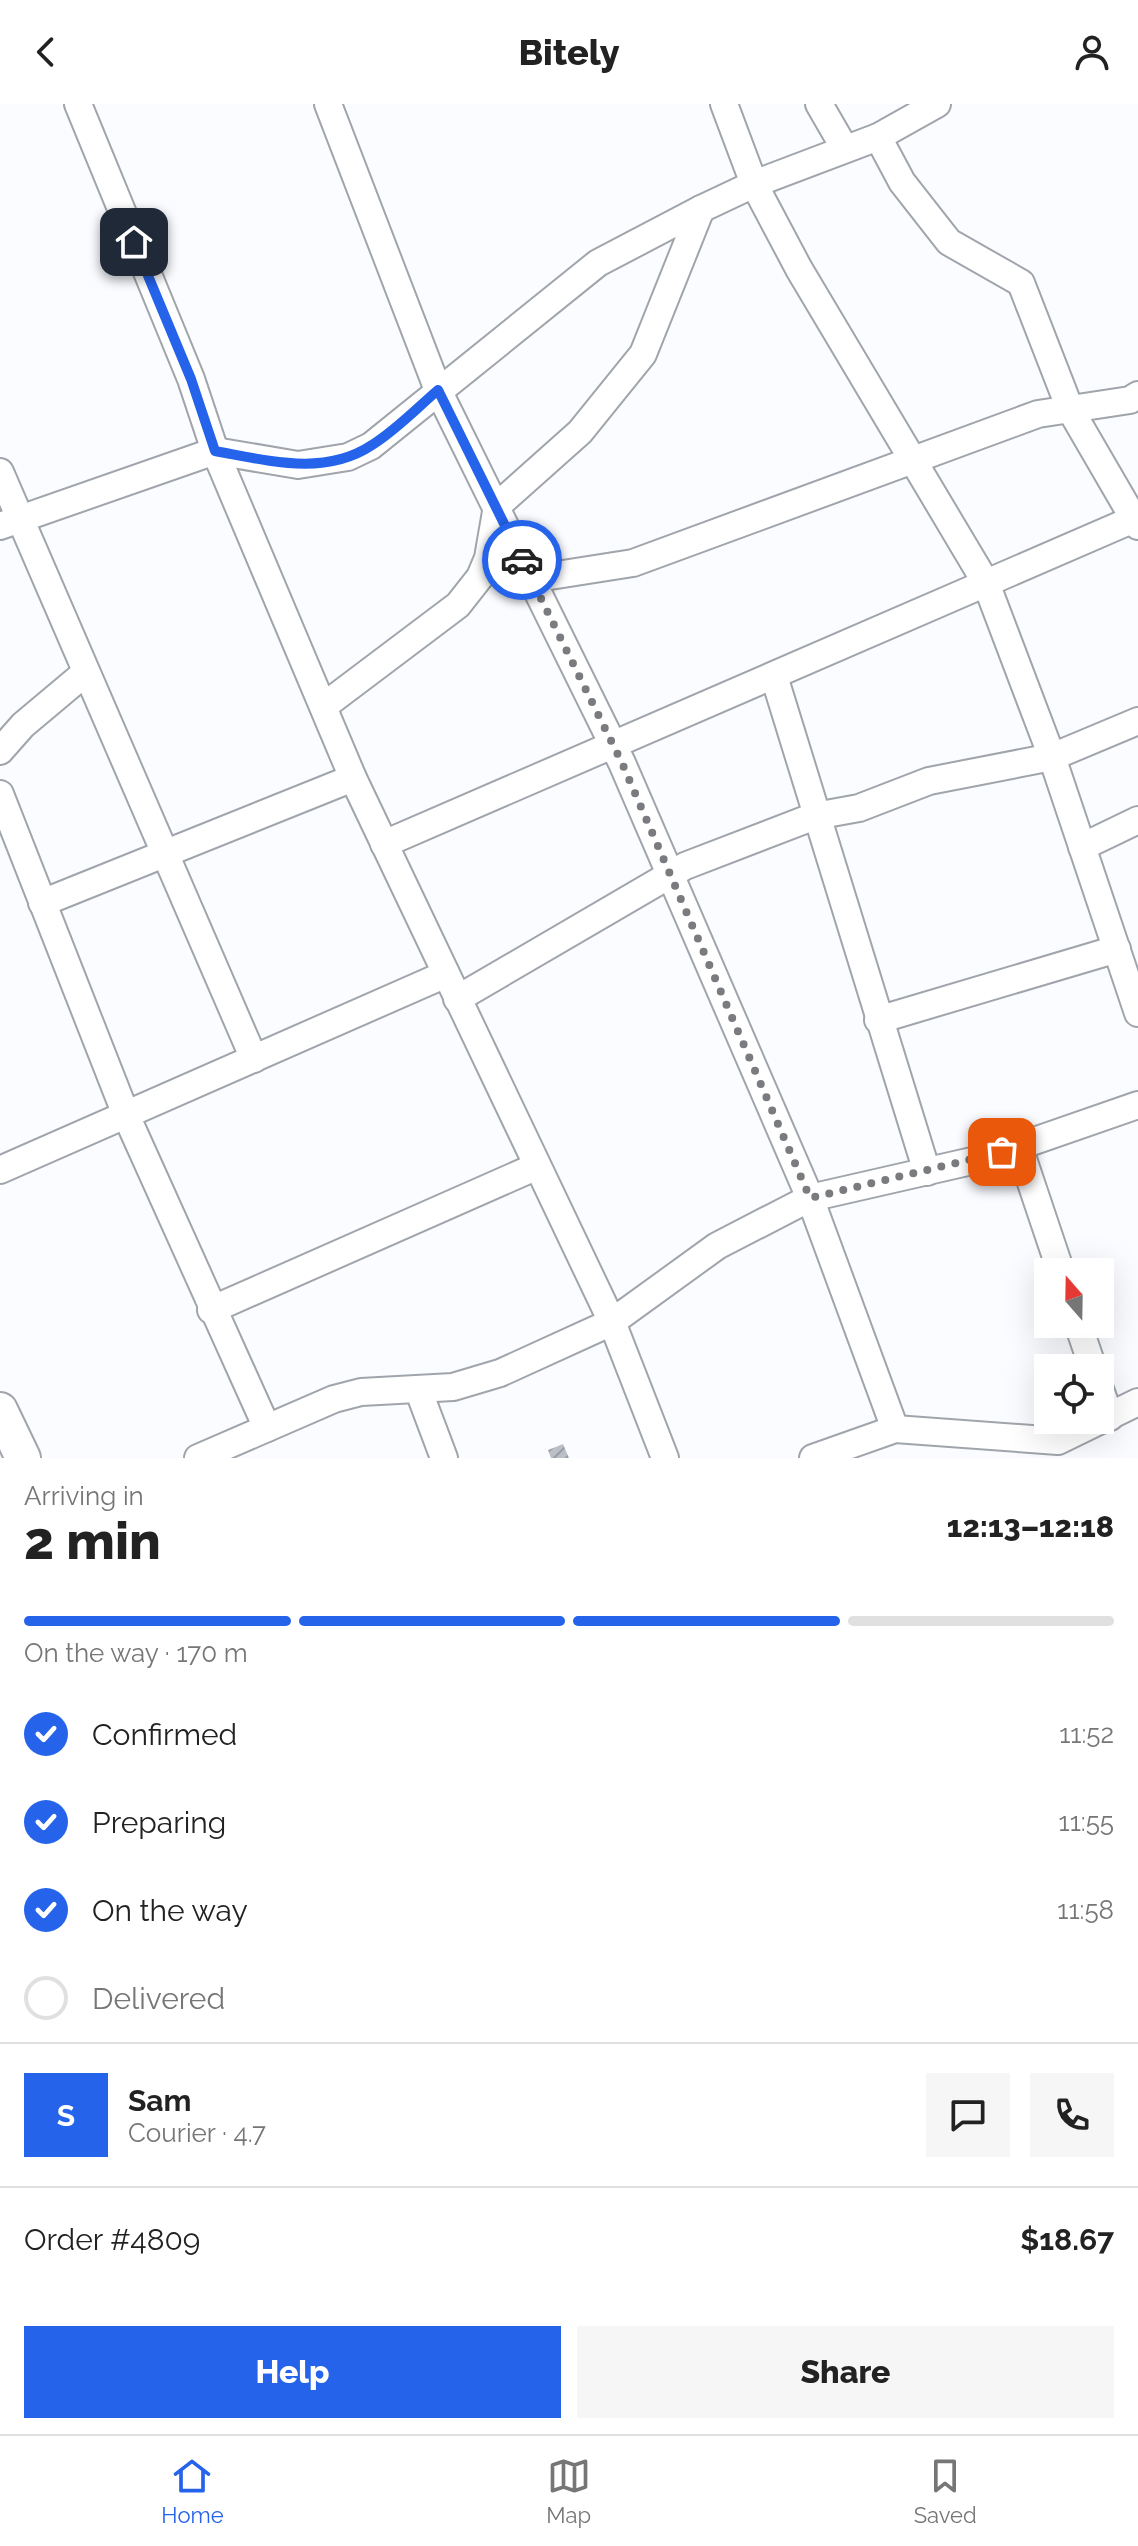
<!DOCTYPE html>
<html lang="en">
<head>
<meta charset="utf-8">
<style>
  :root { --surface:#fff; --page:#f6f6f6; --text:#222; --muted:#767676; --line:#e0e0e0; --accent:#2563eb }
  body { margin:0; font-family:Raleway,sans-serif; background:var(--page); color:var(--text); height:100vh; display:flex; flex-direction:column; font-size:30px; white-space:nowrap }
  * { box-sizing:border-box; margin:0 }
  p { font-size:26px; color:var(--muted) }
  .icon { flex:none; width:44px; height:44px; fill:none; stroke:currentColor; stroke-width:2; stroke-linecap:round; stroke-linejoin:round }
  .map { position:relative; height:1354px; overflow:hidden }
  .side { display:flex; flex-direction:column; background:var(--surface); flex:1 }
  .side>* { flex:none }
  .needle { width:52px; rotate:340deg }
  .controls { position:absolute; left:1034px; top:1154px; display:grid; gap:16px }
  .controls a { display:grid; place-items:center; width:80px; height:80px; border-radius:0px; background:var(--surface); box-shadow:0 8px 32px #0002; font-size:40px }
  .pin { position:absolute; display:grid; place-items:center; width:68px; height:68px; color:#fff; margin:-34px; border-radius:16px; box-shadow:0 4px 12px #0006 }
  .courier { position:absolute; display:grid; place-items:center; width:80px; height:80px; margin:-40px; border:6px solid #2563eb; border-radius:50%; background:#fff; color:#222; box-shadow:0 2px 10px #0007 }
  .summary em { font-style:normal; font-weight:800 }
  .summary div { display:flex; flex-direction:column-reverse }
  .summary { display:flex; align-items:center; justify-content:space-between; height:136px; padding:0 24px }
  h1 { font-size:52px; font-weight:800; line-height:60px }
  .bar { display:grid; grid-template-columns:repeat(4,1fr); gap:12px 8px; align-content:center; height:96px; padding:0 24px }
  .bar i { height:10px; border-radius:6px; background:var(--line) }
  .bar .current { background:var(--accent) }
  .bar p { grid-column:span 4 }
  .line { display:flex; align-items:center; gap:20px; padding:0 24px; border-top:2px solid var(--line) }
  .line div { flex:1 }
  .round { display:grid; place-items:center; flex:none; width:84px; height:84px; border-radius:0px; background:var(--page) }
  ol { padding:0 24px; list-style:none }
  li { display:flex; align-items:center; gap:24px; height:88px }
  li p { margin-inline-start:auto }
  li .icon { padding:8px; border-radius:50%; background:var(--accent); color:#fff; stroke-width:4 }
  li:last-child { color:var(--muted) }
  li i { width:44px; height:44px; border:4px solid var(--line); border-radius:50% }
  .primary-button { display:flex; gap:16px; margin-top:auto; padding:16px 24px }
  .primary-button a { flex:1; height:92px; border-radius:0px; background:var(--accent); color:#fff; font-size:32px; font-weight:800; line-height:92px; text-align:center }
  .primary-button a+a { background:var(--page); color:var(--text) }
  header { display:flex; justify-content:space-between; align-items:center; height:104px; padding:0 24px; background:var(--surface); font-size:36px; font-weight:800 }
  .menu { display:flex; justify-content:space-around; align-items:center; height:112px; border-top:2px solid var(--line); background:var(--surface); font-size:22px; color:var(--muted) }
  .menu a { display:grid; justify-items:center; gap:4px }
  .menu .current { color:var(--accent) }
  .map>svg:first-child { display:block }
  .building { fill:url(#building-hatch) }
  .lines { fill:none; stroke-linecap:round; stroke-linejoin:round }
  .minor-casing { stroke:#a0a5ac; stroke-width:30 }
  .tertiary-casing { stroke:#a0a5ac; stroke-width:38 }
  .minor { stroke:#fff; stroke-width:26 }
  .tertiary { stroke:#fff; stroke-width:34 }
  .done { stroke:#797b7e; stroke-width:8; stroke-dasharray:0 14.4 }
  .route { stroke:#2563eb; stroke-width:10 }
</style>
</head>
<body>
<header><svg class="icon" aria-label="back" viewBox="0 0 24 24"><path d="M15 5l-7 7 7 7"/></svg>Bitely<svg class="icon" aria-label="person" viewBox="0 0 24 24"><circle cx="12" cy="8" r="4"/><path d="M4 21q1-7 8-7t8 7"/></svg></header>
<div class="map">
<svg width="1138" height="1354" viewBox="0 0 1138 1354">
  <defs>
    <pattern id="building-hatch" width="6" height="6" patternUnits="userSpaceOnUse" patternTransform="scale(2)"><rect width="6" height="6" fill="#bbbfc7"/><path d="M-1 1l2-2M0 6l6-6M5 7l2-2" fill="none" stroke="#999ca3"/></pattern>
  </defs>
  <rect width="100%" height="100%" fill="#fafcff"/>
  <!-- building -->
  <path class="building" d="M563,1340L569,1354H551L548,1346Z"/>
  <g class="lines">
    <defs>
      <g id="minor">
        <path d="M78,0L191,275L215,347L353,674L612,1218L665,1354"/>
        <path d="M328,0L438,286L622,659L810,1094L895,1325"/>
        <path d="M724,0L754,80L799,165L986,479L1052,653L1138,909"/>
        <path d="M819,0L845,45"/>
        <path d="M878,33L902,78L949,138L1021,179L1070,305L1138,422"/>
        <path d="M0,368L254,955"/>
        <path d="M0,422L215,347L298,361L348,353L371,342L598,159L701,105L754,80L878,33L937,0"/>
        <path d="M531,475L633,459L1038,310L1130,296L1138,291"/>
        <path d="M774,572L927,1068"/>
        <path d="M324,602L458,501L480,473L488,454L497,402L580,328L643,250L701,105"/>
        <path d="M0,647L23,621L85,569"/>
        <path d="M0,690L126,1011L267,1324"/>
        <path d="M384,740L1134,415"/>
        <path d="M1082,743L1138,716"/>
        <path d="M42,799L353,674"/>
        <path d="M457,895L685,762L815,712L859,704L929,677L1052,653L1138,617"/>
        <path d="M878,916L1117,845"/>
        <path d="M1019,1043L1061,1168"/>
        <path d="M0,1066L446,870"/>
        <path d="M211,1206L535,1063"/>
        <path d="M1078,1220L1093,1264"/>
        <path d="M418,1285L444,1354"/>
        <path d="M1100,1285L1110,1313"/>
        <path d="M198,1354L334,1295L361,1288L453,1283L500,1269L612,1218L717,1142L810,1094L985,1054L1138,1001"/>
        <path d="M813,1354L895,1325L1058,1337L1138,1298"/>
      </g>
      <path id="tertiary" d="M0,1306L23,1354"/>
    </defs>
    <!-- minor casing -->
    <use href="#minor" class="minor-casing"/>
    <!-- tertiary casing -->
    <use href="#tertiary" class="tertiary-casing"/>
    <!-- minor -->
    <use href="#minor" class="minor"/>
    <!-- tertiary -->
    <use href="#tertiary" class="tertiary"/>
  </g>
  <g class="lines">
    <!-- done -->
    <path class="done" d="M522,456L622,659L810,1094L1002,1048"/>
    <!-- route -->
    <path class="route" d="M134,138L191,275L215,347C266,356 324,373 372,341C396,326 417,304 438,286L522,456"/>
  </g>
</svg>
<div class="controls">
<a><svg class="needle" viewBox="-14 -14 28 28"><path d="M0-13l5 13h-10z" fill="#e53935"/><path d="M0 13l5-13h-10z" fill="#767676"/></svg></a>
<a><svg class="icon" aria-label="locate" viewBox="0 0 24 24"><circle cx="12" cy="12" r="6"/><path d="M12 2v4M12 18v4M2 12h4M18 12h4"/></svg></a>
</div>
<div class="pin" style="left:1002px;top:1048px;background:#ea580c"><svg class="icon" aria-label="bag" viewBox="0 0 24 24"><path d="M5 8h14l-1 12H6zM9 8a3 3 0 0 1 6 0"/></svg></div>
<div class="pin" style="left:134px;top:138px;background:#1f2937"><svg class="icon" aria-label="home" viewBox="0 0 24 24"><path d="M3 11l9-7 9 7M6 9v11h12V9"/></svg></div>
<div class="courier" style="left:522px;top:456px"><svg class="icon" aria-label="car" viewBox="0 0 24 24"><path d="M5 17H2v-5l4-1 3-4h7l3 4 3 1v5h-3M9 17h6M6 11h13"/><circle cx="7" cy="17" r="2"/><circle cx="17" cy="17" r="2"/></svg></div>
</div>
<section class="side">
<div class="summary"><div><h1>2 min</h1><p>Arriving in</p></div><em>12:13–12:18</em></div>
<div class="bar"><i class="current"></i><i class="current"></i><i class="current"></i><i></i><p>On the way · 170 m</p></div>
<ol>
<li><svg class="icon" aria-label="check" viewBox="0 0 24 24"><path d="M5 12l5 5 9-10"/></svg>Confirmed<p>11:52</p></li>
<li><svg class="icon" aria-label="check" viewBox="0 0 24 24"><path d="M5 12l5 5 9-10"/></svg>Preparing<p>11:55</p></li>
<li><svg class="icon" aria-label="check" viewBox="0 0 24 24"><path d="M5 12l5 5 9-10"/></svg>On the way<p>11:58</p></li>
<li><i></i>Delivered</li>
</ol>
<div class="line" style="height:144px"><b class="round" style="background:var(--accent);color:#fff">S</b><div><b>Sam</b><p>Courier · 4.7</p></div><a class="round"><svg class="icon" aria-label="chat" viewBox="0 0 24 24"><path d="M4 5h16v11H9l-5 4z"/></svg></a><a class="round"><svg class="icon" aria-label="phone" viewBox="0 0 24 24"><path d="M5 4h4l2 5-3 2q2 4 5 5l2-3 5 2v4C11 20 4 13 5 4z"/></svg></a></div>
<div class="line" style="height:104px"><div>Order #4809</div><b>$18.67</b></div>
<div class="primary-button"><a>Help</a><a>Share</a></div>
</section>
<nav class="menu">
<a class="current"><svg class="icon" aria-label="home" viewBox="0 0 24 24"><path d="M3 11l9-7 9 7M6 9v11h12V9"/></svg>Home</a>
<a><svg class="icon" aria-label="map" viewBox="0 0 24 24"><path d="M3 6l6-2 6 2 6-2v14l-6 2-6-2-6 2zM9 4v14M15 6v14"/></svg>Map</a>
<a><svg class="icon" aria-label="saved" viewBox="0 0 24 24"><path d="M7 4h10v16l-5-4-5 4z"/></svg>Saved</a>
</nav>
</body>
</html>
